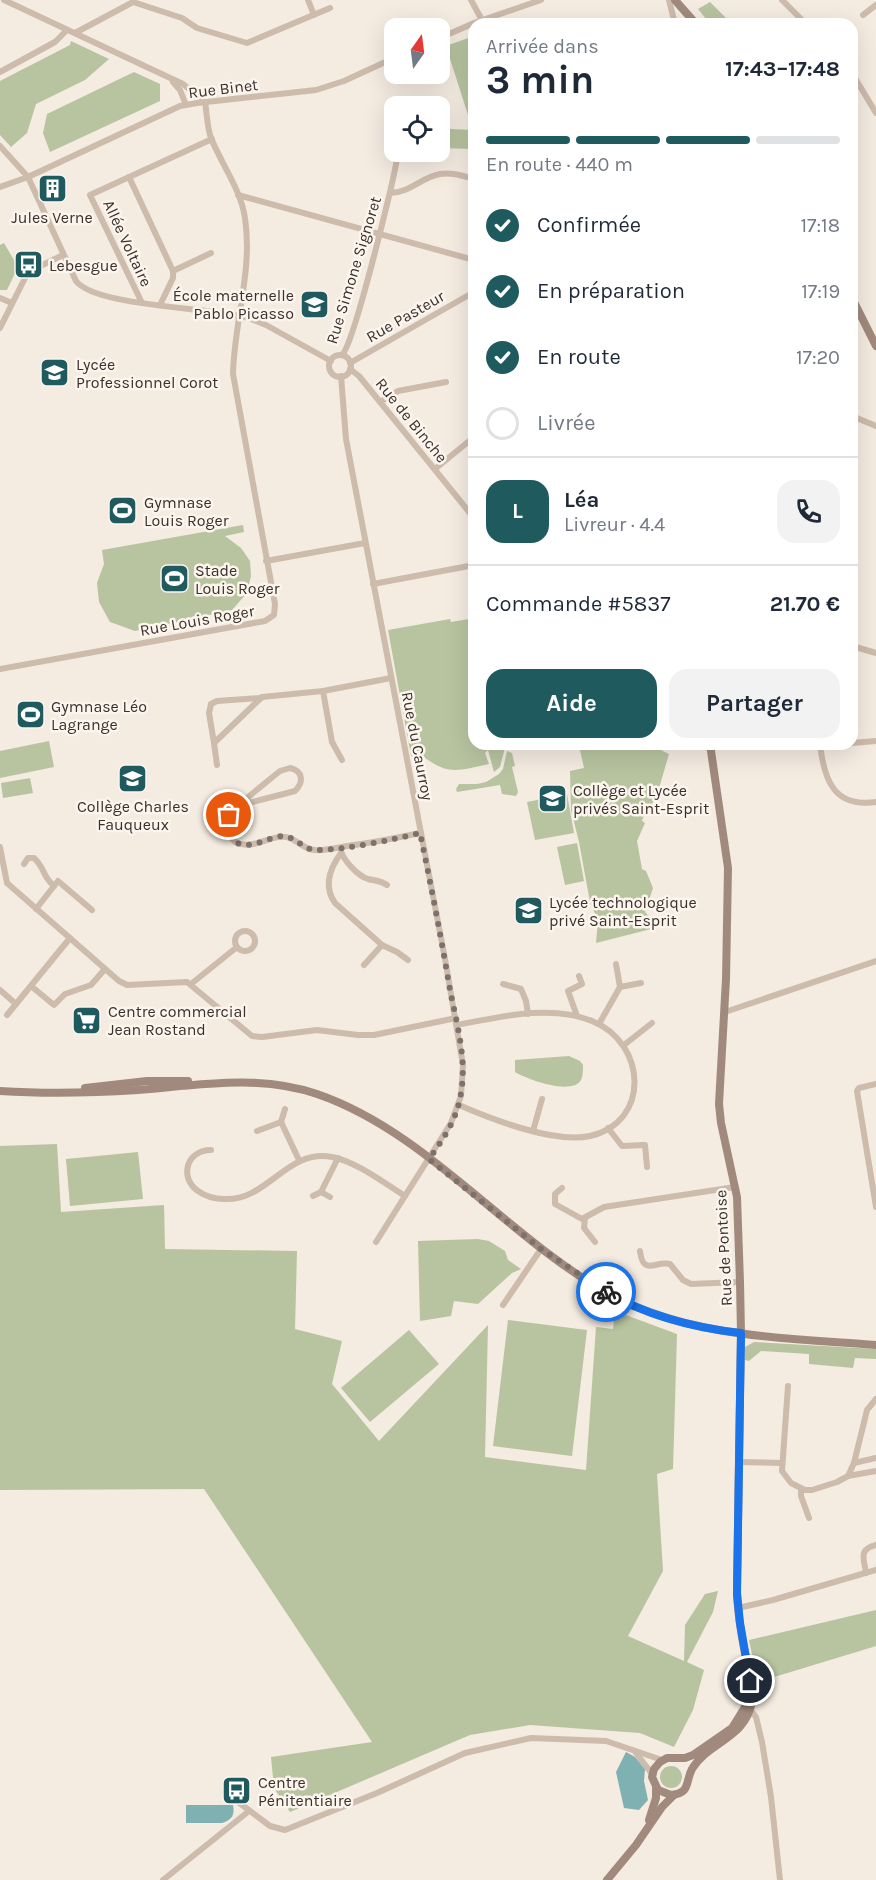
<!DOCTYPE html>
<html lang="fr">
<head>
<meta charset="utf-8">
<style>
  :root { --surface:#fff; --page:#f2f2f3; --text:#1f2937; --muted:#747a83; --line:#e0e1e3; --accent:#1f5a5e }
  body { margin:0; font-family:Karla,sans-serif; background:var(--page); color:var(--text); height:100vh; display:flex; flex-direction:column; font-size:22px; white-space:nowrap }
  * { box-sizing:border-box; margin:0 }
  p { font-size:20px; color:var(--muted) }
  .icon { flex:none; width:33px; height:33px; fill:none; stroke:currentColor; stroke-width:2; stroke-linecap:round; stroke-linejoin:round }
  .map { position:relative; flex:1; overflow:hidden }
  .sheet { position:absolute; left:468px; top:18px; width:390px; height:732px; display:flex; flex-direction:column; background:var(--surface); border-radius:18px; box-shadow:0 6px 24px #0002 }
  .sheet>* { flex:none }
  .needle { width:39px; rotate:14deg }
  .controls { position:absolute; left:384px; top:18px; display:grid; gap:12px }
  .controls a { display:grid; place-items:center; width:66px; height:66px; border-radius:12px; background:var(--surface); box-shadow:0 6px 24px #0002; font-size:30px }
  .pin { position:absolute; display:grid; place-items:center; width:51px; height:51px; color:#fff; margin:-26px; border:3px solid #fff; border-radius:50%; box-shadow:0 2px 6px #0007 }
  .courier { position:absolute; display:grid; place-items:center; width:60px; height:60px; margin:-30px; border:4px solid #1a73e8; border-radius:50%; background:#fff; color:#222; box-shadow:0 2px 8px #0007 }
  .head em { font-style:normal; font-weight:700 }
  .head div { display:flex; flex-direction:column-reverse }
  .head { display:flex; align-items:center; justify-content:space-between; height:102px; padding:0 18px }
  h1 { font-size:39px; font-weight:700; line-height:45px }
  .bar { display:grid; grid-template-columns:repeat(4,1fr); gap:9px 6px; align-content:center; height:72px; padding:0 18px }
  .bar i { height:8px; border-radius:4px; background:var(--line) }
  .bar .active { background:var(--accent) }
  .bar p { grid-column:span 4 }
  .line { display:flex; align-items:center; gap:15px; padding:0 18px; border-top:2px solid var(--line) }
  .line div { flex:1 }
  .round { display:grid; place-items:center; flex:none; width:63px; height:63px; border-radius:18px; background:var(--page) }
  ol { padding:0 18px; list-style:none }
  li { display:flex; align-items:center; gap:18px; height:66px }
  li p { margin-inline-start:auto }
  li .icon { padding:6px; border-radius:50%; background:var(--accent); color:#fff; stroke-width:4 }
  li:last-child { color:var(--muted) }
  li i { width:33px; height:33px; border:3px solid var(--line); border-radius:50% }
  .primary-button { display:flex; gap:12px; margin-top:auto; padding:12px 18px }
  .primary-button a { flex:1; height:69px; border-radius:18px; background:var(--accent); color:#fff; font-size:24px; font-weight:700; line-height:69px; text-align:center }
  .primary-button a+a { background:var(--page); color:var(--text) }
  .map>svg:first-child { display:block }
  .green { fill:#b8c4a0 }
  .water { fill:#7fb0b2 }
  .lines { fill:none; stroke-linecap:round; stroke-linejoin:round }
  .street { stroke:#cdbbac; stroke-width:6 }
  .secondary { stroke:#a18a7d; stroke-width:8 }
  .done { stroke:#7c716b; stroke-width:6; stroke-dasharray:0 10.8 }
  .route { stroke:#1a73e8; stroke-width:8 }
  .labels { text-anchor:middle; stroke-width:5; stroke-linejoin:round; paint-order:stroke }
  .street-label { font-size:16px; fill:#3b302b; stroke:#fbf5ee }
  .poi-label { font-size:16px; fill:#3b302b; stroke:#fbf5ee; text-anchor:start }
</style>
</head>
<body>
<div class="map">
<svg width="876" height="1880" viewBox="0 0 876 1880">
  <rect width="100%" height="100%" fill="#f4ebe1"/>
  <!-- green -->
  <g class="green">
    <path d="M710,2L732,24H710L698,9Z"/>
    <path d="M474,36C474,52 475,69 472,84C471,91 474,105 474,113L468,115L446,46Z"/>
    <path d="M71,41L109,59L85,80L36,104L27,133L11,147L0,135V81L70,45Z"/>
    <path d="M134,72L160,84V101L50,152L43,133L47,114Z"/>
    <path d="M451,129L474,130V149L440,148V133Z"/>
    <path d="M4,243L18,267L7,290H0V245Z"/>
    <path d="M243,525L244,532L225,536L241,548L250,561L251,576L247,593L232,610L135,631L110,622L99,602L97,583L104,564L102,550Z"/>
    <path d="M450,619L451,622L469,619L474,624V744H506L500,767L494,772L488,750L485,753L489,764C456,771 448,776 420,754L411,756L388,630Z"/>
    <path d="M49,741L54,767L0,778V751Z"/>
    <path d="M590,744H658L659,749L669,754L660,785L648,814L644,815L642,821L645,823L637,841L642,869L646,871L653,888L645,912L659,927L596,943L598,921L590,902L579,842L571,810L570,771L584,768L579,746Z"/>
    <path d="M507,751L512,753L515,766L512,767L518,792L516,796L502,794L500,785L457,792L456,789L459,784H477L486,782L499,774L503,769Z"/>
    <path d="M30,778L33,793L3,798L1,783Z"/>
    <path d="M567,794L574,833L535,840L527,802Z"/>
    <path d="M577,843L584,881L565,885L557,847Z"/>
    <path d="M569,1056L580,1061L583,1065C583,1069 583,1076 581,1080C572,1096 526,1079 515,1072V1060Z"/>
    <path d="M57,1144L61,1212L164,1205L165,1249L297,1251L295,1329L342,1341L332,1384L379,1441L488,1325L485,1457L586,1470L596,1327L613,1329L615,1311L677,1334L673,1469L657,1474L663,1571L628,1636L684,1661L685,1625L705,1594L718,1591L713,1612L687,1662L704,1670L693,1710L674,1747L640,1733L530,1725L470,1735L290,1812L274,1788L271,1757L372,1742L204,1489L0,1490V1146Z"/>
    <path d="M138,1152L143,1199L70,1206L66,1159Z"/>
    <path d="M478,1239L489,1241L505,1251L508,1260L521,1269L512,1273L478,1304L454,1301L451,1316L420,1321L418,1241Z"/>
    <path d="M508,1320L587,1330L572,1456L493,1446Z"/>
    <path d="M409,1330L439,1364L370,1422L341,1388Z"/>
    <path d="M754,1342L876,1349V1359L855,1358L853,1368L809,1364V1354L761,1351L749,1361L745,1360V1347Z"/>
    <path d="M876,1610V1646L758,1682L749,1640Z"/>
    <circle cx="671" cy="1777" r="11"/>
  </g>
  <!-- water -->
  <g class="water">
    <path d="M626,1752L635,1757L645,1769L644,1781L648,1800L639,1810L624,1808L616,1772Z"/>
    <path d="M186,1805H233C235,1815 232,1820 222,1823H186Z"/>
  </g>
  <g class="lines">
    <!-- street -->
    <g class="street">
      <path d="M4,0L183,84L205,102"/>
      <path d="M308,0L314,15"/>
      <path d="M471,0L482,20"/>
      <path d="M669,0L675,24"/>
      <path d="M782,0L806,24"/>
      <path d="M863,15L876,5"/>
      <path d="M75,33L133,2L182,18L197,28L247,43L330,8"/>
      <path d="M440,38L474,23L541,0"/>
      <path d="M0,72L55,42L67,30"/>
      <path d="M852,73L876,113"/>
      <path d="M173,82L180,90L186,105"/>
      <path d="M0,146L28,177L76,281C96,307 212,307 249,318L266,325L331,361"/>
      <path d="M129,177L173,271V278L160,305"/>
      <path d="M0,187L28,177L180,106L197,103L316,90L344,81L394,58"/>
      <path d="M390,193C409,193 422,177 440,174C452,172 463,176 474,179"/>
      <path d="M238,195L474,260"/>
      <path d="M173,271L211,253"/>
      <path d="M0,298L12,303"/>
      <path d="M142,303L90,195L212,139"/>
      <path d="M0,328L28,272L63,255"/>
      <path d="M342,355C354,344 395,176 398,152"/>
      <circle cx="340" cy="366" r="11"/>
      <path d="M350,363L474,292"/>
      <path d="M350,369L359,376L474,518"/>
      <path d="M341,376L346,439L445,959L463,1065L461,1096L451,1123L376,1242"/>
      <path d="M380,402L398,391L446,382"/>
      <path d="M852,416L876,426"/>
      <path d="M435,469L474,437"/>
      <path d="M266,561L365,543"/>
      <path d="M373,584L474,565"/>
      <path d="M852,646L876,653"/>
      <path d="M0,669L265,621L274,615L275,604L233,374C234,322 253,271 245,218C241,190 222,165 211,138C207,127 207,114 205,102"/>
      <path d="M323,691L332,742L342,760"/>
      <path d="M214,743L209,713L211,704L217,701L261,698"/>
      <path d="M852,743L876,741"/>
      <path d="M820,744C824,780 834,808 876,802"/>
      <path d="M821,746L845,744"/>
      <path d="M217,765L214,743L262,697L323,691L391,678"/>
      <path d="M237,806L295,791C304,782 303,771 290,768L280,771L237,806C226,816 225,831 235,842C251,850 265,838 280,837C295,835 301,849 314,850C325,851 336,848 347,846C372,843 396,838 420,833"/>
      <path d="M0,847L7,883L119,981L127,985L187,982L252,1036L262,1037L317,1030L358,1035H374L456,1018"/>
      <path d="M341,851C344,861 358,876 368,879C376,881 380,880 387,885"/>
      <path d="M341,853C330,868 323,886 335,903L382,945L397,952L408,960"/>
      <path d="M24,864L28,858H34C46,869 41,875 54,886L58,881L92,910"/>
      <path d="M36,909L54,886"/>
      <circle cx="245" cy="941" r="10"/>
      <path d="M364,965L382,945"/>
      <path d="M191,984L237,947"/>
      <path d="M503,984L521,989L526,1001L528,1014"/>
      <path d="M31,986L54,1005L65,994L91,985L105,969"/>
      <path d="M620,987L641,983"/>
      <path d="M0,990L16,1004"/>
      <path d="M725,1012L876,961"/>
      <path d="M7,1015L70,938"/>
      <path d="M577,1016L568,991L582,984L579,976"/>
      <path d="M599,1024L620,987L616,964"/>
      <path d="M457,1025C499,1017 550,1004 592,1021C647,1043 651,1122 590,1136C555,1144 491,1119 459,1105"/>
      <path d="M624,1045L652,1023"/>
      <path d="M876,1084L859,1088L857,1091L876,1207"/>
      <path d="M281,1122L285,1109"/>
      <path d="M608,1128L622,1146L645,1145L647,1167"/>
      <path d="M257,1131L281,1122L299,1160"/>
      <path d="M533,1131L542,1099"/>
      <path d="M211,1150C186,1150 179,1178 198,1191C205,1196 215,1199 224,1199C267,1202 287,1148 332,1157C355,1161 384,1183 405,1196"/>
      <path d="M562,1188L555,1194V1204L582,1219L604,1207L735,1187"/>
      <path d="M321,1192L330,1197"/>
      <path d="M313,1196L321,1192L338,1158"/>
      <path d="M585,1218L584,1228L595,1242"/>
      <path d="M640,1251C643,1277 656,1260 670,1264L683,1280L691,1284L740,1282"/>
      <path d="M503,1305L541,1249"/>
      <path d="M788,1386L782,1471L791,1483L805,1490H812L837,1482L848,1476L854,1463L867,1410L876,1399"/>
      <path d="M739,1462L782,1463"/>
      <path d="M854,1463L876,1458"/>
      <path d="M848,1476L876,1471"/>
      <path d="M801,1489V1496L809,1518"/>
      <path d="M866,1573C864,1558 858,1550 876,1545"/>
      <path d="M738,1608L773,1600L876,1570"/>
      <path d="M749,1708L756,1717L762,1742L771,1797L780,1880"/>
      <path d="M636,1753L652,1774"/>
      <path d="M225,1792L270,1826L285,1830L377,1793L465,1753L531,1738L606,1741L662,1760"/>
      <path d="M163,1880L249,1811"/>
    </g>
    <!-- secondary -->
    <g class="secondary">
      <path d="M675,0L696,24"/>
      <path d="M852,298L876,346"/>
      <path d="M710,744L728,868L726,979L719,1104L721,1123L737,1197L740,1282L741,1333L737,1587C737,1611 741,1634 746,1658C748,1672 752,1687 752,1701C746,1739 709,1741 692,1769C685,1782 691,1793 671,1795L658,1790L652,1777L654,1769L660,1762L667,1758H685L693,1755L732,1728L745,1707L750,1681"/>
      <path d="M85,1088L147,1081H188"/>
      <path d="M0,1091C46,1094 92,1093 138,1090C199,1085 258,1074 317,1094C428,1132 508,1239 611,1295C692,1338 787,1338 876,1345"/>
      <path d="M649,1820L656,1798V1788"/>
      <path d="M607,1880L636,1845L662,1807L674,1795"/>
    </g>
  </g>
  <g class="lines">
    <!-- done -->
    <path class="done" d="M229,815C228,822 227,830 231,837C243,855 267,837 282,836C296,836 303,850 316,850C346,850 390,840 420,833C431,885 441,937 450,990C457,1025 468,1062 460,1098C456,1121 442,1141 429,1159L541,1249L606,1292"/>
    <!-- route -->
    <path class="route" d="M606,1292C646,1315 695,1328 741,1333L737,1594L740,1623L750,1681"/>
  </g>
  <!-- icons -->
  <defs>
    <symbol id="building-square" viewBox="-11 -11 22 22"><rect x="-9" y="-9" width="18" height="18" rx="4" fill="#1f5a5e" stroke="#fbf5ee"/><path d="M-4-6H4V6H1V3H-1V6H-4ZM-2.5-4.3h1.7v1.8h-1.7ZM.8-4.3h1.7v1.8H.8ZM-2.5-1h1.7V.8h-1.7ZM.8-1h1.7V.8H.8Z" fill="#fff"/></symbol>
    <symbol id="bus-square" viewBox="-11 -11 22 22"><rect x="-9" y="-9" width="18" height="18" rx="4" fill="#1f5a5e" stroke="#fbf5ee"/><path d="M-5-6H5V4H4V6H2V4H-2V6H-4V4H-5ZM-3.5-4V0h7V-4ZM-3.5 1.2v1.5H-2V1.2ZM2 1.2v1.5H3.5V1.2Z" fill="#fff"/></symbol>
    <symbol id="school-square" viewBox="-11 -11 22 22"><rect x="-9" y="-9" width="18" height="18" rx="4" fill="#1f5a5e" stroke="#fbf5ee"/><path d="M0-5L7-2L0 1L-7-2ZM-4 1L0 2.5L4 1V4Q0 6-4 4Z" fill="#fff"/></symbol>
    <symbol id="stadium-square" viewBox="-11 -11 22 22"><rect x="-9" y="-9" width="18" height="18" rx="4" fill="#1f5a5e" stroke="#fbf5ee"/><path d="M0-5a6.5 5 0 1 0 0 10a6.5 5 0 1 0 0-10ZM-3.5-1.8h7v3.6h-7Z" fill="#fff"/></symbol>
    <symbol id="supermarket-square" viewBox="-11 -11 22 22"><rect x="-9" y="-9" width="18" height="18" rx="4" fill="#1f5a5e" stroke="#fbf5ee"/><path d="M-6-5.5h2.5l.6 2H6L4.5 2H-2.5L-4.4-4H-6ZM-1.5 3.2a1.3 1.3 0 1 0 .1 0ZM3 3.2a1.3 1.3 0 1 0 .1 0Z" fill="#fff"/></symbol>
  </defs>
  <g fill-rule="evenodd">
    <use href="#building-square" x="36" y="172" width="33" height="33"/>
    <use href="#bus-square" x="12" y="248" width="33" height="33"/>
    <use href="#school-square" x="298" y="288" width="33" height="33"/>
    <use href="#school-square" x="38" y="356" width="33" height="33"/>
    <use href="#stadium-square" x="106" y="494" width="33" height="33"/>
    <use href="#stadium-square" x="158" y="562" width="33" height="33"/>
    <use href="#stadium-square" x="14" y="698" width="33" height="33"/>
    <use href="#school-square" x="116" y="762" width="33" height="33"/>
    <use href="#school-square" x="536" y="782" width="33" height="33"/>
    <use href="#school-square" x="512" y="894" width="33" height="33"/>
    <use href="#supermarket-square" x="70" y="1004" width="33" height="33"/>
    <use href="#bus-square" x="220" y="1774" width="33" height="33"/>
  </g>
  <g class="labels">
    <!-- street labels -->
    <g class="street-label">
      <text transform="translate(223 88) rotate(-7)" y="6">Rue Binet</text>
      <text transform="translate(128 243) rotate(65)" y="6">Allée Voltaire</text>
      <text transform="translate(353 270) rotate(-73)" y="6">Rue Simone Signoret</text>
      <text transform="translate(405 316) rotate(-30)" y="6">Rue Pasteur</text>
      <text transform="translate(412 420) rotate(51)" y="6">Rue de Binche</text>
      <text transform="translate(197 620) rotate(-10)" y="6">Rue Louis Roger</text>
      <text transform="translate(418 746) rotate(79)" y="6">Rue du Caurroy</text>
      <text transform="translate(723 1248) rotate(-93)" y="6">Rue de Pontoise</text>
    </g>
    <!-- poi labels -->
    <g class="poi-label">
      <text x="52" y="223" text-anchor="middle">Jules Verne</text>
      <text x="49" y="271">Lebesgue</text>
      <text x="294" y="301" text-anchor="end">École maternelle<tspan x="294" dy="18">Pablo Picasso</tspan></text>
      <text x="76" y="370">Lycée<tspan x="76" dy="18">Professionnel Corot</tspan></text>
      <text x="144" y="508">Gymnase<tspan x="144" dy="18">Louis Roger</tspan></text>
      <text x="195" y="576">Stade<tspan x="195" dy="18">Louis Roger</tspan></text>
      <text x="51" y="712">Gymnase Léo<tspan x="51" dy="18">Lagrange</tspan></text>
      <text x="573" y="796">Collège et Lycée<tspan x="573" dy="18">privés Saint-Esprit</tspan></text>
      <text x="133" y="812" text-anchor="middle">Collège Charles<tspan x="133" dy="18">Fauqueux</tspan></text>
      <text x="549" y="908">Lycée technologique<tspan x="549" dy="18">privé Saint-Esprit</tspan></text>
      <text x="108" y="1017">Centre commercial<tspan x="108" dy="18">Jean Rostand</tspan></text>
      <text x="258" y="1788">Centre<tspan x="258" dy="18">Pénitentiaire</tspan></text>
    </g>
  </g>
</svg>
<div class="controls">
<a><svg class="needle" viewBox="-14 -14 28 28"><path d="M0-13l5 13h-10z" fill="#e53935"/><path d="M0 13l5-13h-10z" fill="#747a83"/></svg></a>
<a><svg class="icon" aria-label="locate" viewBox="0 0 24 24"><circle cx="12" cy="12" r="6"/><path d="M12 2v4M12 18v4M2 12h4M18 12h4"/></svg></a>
</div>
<div class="pin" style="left:229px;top:815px;background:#ea580c"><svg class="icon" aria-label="bag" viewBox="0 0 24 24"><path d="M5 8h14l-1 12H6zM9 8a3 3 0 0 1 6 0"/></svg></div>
<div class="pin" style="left:750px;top:1681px;background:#1f2937"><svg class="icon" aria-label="home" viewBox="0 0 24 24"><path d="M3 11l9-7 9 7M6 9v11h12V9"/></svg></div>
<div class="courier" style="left:606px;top:1292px"><svg class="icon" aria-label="bike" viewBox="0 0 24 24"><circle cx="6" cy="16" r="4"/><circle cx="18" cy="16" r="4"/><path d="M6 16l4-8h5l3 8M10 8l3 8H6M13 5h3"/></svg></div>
<section class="sheet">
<div class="head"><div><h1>3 min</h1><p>Arrivée dans</p></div><em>17:43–17:48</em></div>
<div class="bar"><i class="active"></i><i class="active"></i><i class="active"></i><i></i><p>En route · 440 m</p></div>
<ol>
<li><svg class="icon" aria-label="check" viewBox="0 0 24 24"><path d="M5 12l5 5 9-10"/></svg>Confirmée<p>17:18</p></li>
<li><svg class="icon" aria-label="check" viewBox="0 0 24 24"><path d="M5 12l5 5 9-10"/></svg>En préparation<p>17:19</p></li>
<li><svg class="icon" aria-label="check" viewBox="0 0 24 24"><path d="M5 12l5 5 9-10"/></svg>En route<p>17:20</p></li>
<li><i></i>Livrée</li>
</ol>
<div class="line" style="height:108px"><b class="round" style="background:var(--accent);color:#fff">L</b><div><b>Léa</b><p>Livreur · 4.4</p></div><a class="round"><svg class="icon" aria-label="phone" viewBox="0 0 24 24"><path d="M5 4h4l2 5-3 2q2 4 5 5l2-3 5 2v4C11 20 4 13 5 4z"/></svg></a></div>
<div class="line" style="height:78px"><div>Commande #5837</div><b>21.70 €</b></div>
<div class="primary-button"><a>Aide</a><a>Partager</a></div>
</section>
</div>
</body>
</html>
